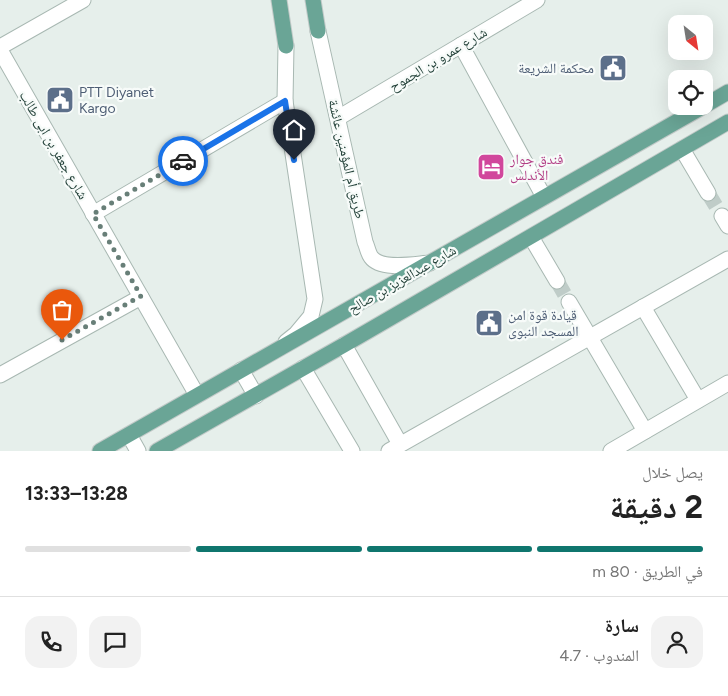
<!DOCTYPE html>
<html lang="ar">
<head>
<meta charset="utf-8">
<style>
  :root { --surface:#fff; --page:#f2f2f2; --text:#222; --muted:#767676; --line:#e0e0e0; --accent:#0f766e }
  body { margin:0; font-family:Figtree,"Noto Naskh Arabic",sans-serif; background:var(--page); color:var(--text); direction:rtl; height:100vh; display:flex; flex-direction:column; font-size:19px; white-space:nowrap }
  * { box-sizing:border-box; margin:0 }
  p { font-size:16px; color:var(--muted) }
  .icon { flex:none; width:28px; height:28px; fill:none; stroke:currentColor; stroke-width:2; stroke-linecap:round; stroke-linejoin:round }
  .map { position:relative; height:451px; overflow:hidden; direction:ltr }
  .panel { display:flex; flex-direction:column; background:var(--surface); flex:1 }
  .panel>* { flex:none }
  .needle { width:32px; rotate:150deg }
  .controls { position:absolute; left:668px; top:15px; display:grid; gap:10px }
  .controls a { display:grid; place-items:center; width:45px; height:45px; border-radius:10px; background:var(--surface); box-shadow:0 5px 20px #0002; font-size:25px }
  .pin { position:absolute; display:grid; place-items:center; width:42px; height:42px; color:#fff; margin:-51px -21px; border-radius:50% 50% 50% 0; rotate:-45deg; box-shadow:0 0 5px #0007 }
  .pin .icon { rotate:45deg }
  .courier { position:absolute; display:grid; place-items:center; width:50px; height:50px; margin:-25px; border:4px solid #1a73e8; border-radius:50%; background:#fff; color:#222; box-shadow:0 1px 6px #0007 }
  .head em { font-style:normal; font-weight:700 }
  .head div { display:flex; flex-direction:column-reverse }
  .head { display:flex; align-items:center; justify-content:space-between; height:85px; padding:0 25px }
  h1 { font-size:32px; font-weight:700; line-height:38px }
  .bar { display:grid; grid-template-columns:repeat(4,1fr); gap:8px 5px; align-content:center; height:60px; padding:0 25px }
  .bar i { height:6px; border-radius:4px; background:var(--line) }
  .bar .selected { background:var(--accent) }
  .bar p { grid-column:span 4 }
  .line { display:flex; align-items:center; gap:12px; padding:0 25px; border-top:1px solid var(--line) }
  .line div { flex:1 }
  .round { display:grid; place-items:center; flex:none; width:52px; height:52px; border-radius:15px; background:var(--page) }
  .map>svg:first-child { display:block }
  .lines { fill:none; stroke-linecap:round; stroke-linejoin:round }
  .minor-tunnel { stroke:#bfccc8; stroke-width:15; stroke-dasharray:15 8; stroke-linecap:butt }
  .minor-casing { stroke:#a8b8b2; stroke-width:17 }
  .major-casing { stroke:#c2cac8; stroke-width:17 }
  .minor { stroke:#fff; stroke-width:15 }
  .major { stroke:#6aa596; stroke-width:15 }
  .done { stroke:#687f78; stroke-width:5; stroke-dasharray:0 9 }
  .route { stroke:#1a73e8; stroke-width:6 }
  .labels { text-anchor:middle; stroke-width:4.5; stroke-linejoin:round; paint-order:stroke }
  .street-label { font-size:14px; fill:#24423a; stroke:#f7fbf9 }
  .service-label { font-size:14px; fill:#4e5e75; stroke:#f7fbf9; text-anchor:start }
  .hotel-label { font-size:14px; fill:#b23c85; stroke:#f7fbf9; text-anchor:start }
</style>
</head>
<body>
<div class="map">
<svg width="728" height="451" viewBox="0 0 728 451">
  <rect width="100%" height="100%" fill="#e6efeb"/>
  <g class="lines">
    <!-- minor-tunnel -->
    <g class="minor-tunnel">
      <path d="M708,193L722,216"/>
      <path d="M557,281L569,302"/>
    </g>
    <defs>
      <g id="minor">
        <path d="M318,31L365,242C367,246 368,253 371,257C381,271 415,264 430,263"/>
        <path d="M461,45L544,197"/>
        <path d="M286,46L285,101L315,299L311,316L296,334L286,342"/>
        <path d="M0,47L83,0"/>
        <path d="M0,50L197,395"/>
        <path d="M338,118L537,0"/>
        <path d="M682,149L708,193"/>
        <path d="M93,214L285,101"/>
        <path d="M722,216L728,226"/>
        <path d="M531,237L557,281"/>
        <path d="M569,302L645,431"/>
        <path d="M643,307L698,400"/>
        <path d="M344,345L400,444"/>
        <path d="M303,368L352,451"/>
        <path d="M241,370L256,396"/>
        <path d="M0,375L141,297"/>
        <path d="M129,435L138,451"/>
        <path d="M389,451L728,259"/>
        <path d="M611,451L728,383"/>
      </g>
      <g id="major">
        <path d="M279,0L286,46"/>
        <path d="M313,0L318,31"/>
        <path d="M704,106L728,92"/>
        <path d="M100,451L704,106"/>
        <path d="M157,451L344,345L728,122"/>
      </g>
    </defs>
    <!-- minor casing -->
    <use href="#minor" class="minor-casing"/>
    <!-- major casing -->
    <use href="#major" class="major-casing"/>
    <!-- minor -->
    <use href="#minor" class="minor"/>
    <!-- major -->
    <use href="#major" class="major"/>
  </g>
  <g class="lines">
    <!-- done -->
    <path class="done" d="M62,340L141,296L93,214L183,161"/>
    <!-- route -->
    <path class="route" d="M183,161L285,101L294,160"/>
  </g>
  <!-- icons -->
  <defs>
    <symbol id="civic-square" viewBox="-11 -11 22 22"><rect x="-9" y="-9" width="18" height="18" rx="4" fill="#5c6f8a" stroke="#f7fbf9"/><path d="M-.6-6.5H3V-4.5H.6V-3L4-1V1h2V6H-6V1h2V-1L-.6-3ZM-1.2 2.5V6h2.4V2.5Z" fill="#fff"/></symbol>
    <symbol id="hotel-square" viewBox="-11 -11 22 22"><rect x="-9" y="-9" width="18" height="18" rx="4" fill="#d1479c" stroke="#f7fbf9"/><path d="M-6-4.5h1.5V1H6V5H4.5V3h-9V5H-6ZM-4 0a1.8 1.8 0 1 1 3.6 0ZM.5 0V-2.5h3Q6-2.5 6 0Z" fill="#fff"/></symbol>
  </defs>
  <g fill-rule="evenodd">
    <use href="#civic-square" x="597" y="52" width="32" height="32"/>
    <use href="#civic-square" x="44" y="84" width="32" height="32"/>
    <use href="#hotel-square" x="475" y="151" width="32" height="32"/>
    <use href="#civic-square" x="473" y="307" width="32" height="32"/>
  </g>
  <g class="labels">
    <!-- street labels -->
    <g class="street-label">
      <text transform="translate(438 59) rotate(-31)" y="5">شارع عمرو بن الجموح</text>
      <text transform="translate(54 145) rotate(60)" y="5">شارع جعفر بن ابى طالب</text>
      <text transform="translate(347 159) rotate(77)" y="5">طريق أم المؤمنين عائشة</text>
      <text transform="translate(402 279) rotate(-30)" y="5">شارع عبدالعزيز بن صالح</text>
    </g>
    <!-- service labels -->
    <g class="service-label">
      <text x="594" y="73" text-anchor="end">محكمة الشريعة</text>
      <text x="79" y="97">PTT Diyanet<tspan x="79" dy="16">Kargo</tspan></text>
      <text x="508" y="320">قيادة قوة امن<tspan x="508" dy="16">المسجد النبوى</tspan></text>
    </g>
    <!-- hotel labels -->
    <g class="hotel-label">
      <text x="510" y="164">فندق جوار<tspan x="510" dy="16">الأندلس</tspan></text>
    </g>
  </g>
</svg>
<div class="controls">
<a><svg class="needle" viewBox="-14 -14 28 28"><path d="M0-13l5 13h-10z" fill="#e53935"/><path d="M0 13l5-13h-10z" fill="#767676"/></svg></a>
<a><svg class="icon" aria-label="locate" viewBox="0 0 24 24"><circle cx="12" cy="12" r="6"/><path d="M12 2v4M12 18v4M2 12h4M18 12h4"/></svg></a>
</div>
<div class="pin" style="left:62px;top:340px;background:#ea580c"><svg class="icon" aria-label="bag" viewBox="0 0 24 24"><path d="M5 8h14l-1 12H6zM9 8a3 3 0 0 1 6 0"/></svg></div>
<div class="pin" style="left:294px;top:160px;background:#1f2937"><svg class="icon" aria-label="home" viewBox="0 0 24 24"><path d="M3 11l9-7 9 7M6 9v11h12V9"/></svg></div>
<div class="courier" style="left:183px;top:161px"><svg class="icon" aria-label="car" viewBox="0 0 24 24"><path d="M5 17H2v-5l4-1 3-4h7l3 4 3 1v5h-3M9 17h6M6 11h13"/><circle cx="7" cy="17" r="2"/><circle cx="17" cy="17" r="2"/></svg></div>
</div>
<section class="panel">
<div class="head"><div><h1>2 دقيقة</h1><p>يصل خلال</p></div><em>13:28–13:33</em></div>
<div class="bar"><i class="selected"></i><i class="selected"></i><i class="selected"></i><i></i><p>في الطريق · 80 m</p></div>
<div class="line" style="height:90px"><a class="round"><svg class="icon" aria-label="person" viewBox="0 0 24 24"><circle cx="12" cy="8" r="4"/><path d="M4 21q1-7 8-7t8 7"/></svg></a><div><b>سارة</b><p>المندوب · 4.7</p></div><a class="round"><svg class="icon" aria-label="chat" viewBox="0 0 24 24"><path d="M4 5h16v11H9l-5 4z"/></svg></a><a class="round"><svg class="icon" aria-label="phone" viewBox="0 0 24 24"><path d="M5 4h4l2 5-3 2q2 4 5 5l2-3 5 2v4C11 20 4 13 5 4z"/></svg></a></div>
</section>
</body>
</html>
